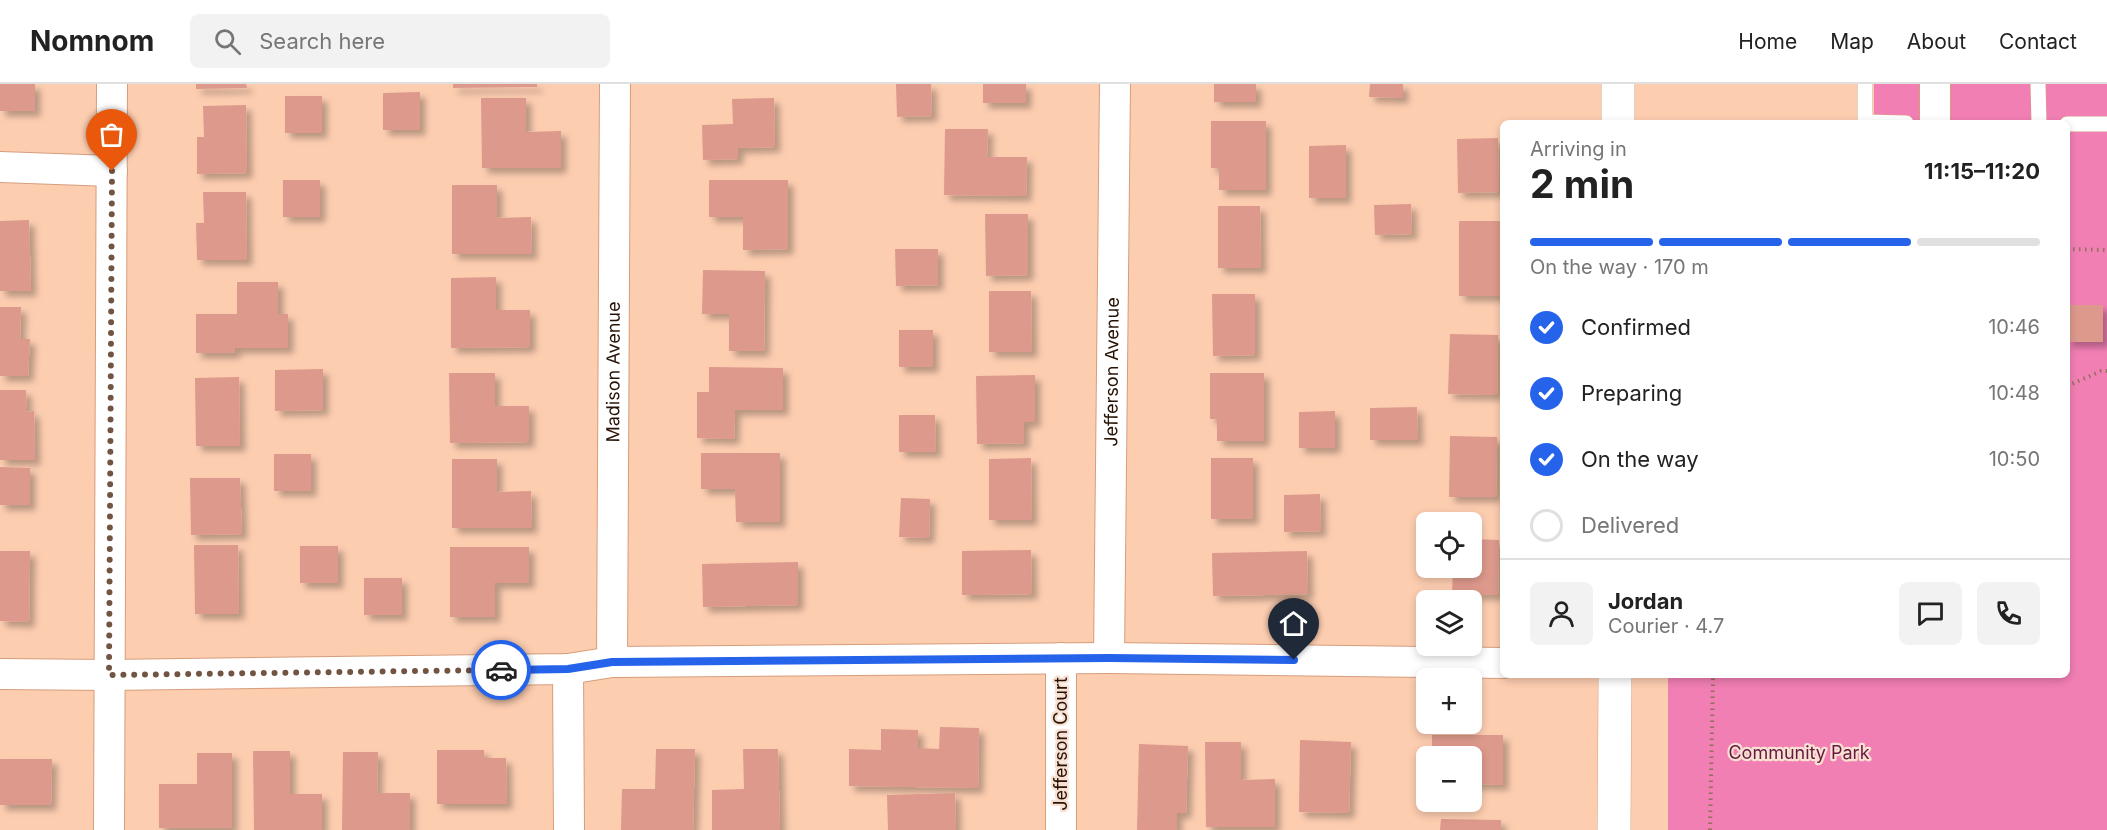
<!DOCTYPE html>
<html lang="en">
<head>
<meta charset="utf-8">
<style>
  :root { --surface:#fff; --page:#f2f2f2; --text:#222; --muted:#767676; --line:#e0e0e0; --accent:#2563eb }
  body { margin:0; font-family:Inter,sans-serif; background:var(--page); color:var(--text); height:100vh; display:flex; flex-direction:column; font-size:22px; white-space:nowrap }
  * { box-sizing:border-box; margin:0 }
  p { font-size:20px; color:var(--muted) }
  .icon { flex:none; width:33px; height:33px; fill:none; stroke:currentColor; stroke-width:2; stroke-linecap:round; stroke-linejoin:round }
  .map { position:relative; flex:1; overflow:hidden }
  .side { position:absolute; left:1500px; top:36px; width:570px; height:558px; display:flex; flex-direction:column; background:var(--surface); border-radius:9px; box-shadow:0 3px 9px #0003 }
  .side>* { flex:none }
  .tools { position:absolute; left:1416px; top:428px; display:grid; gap:12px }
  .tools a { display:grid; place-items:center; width:66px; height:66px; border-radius:9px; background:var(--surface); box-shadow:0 3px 9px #0003; font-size:30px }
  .pin { position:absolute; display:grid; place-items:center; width:51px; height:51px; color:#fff; margin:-62px -26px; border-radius:50% 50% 50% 0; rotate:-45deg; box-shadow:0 0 6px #0007 }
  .pin .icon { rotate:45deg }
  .courier { position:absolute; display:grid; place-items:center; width:60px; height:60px; margin:-30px; border:4px solid #2563eb; border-radius:50%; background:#fff; color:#222; box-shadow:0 2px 8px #0007 }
  .headline em { font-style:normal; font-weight:700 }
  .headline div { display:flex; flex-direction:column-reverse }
  .headline { display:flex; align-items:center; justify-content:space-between; height:102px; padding:0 30px }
  h1 { font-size:39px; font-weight:700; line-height:45px }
  .bar { display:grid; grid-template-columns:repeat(4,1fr); gap:9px 6px; align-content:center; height:72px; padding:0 30px }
  .bar i { height:8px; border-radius:4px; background:var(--line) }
  .bar .on { background:var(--accent) }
  .bar p { grid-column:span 4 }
  .line { display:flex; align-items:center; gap:15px; padding:0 30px; border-top:2px solid var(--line) }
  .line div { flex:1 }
  .round { display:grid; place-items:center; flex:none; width:63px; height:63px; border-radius:9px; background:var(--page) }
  ol { padding:0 30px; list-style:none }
  li { display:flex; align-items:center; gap:18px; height:66px }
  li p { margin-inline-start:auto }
  li .icon { padding:6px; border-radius:50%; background:var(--accent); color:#fff; stroke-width:4 }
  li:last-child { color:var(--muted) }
  li i { width:33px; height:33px; border:3px solid var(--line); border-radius:50% }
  header { display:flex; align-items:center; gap:36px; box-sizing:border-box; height:84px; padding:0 30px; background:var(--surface); border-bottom:2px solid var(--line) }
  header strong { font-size:28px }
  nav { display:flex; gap:33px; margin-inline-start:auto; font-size:21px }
  .search { width:420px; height:54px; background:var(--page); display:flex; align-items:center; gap:15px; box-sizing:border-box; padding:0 21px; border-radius:9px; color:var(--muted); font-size:22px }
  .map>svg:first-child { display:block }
  .green { fill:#f27fb4 }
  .building { fill:#dd9a8c; filter:url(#shadow) }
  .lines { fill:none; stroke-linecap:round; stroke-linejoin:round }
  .service-casing { stroke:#d69d7b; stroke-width:16 }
  .minor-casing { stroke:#d69d7b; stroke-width:32 }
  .secondary-casing { stroke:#d69d7b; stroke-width:34 }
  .path { stroke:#92705b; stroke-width:4; stroke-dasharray:1.5 4.5; stroke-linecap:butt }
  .service { stroke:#fff; stroke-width:15 }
  .minor { stroke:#fff; stroke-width:30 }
  .secondary { stroke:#fff; stroke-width:33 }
  .done { stroke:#725442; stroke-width:6; stroke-dasharray:0 10.8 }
  .route { stroke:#2563eb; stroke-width:8 }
  .labels { text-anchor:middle; stroke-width:4.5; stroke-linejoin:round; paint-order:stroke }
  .street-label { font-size:18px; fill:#271306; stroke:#f8e0d2 }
  .park-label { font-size:18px; fill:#661941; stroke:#f8e0d2 }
</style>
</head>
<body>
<header>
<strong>Nomnom</strong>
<div class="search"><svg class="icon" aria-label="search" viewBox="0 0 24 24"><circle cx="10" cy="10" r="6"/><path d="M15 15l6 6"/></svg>Search here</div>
<nav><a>Home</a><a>Map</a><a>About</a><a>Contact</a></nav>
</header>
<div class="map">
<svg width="2107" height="746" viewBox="0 0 2107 746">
  <defs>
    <filter id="shadow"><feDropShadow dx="5.5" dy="5.5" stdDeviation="3" flood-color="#0004"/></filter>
  </defs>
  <rect width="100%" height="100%" fill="#fdcdb0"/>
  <!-- green -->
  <path class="green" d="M1874,0H2107V746H1668V591H2067V39H1874Z"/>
  <!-- building -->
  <g class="building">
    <rect x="0" y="0" width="35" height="27"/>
    <path d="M196,0H246L247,4L196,5Z"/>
    <path d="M453,0H537V3L453,4Z"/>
    <path d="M896,0H931L932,32L897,33Z"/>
    <rect x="983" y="0" width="43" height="19"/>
    <rect x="1214" y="0" width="42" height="18"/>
    <path d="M1370,0H1403V14L1369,13Z"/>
    <path d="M420,8V46H383V9Z"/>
    <rect x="285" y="12" width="37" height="37"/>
    <path d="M481,14H526V48L561,47V84H482Z"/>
    <path d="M774,14L775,63L738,64V75L703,76L702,41L733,40L732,15Z"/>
    <path d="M246,21L247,89L197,90V53H204L203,22Z"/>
    <path d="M1211,37H1266V106H1219V84H1211Z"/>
    <path d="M945,45H988L987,73H1027L1026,112L944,111Z"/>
    <path d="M1498,54L1499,108L1458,109L1457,55Z"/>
    <path d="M1346,61V114H1309V62Z"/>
    <rect x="283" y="96" width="37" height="37"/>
    <path d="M709,96H788V165L743,166V133H709Z"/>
    <path d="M452,101H497V134L531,133L532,170H452Z"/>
    <path d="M203,108H246L247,176H197L196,139H204Z"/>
    <path d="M1411,120L1412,150L1375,151L1374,121Z"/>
    <path d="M1218,122H1260L1261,184H1218Z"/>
    <path d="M985,130H1028V191L986,192Z"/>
    <path d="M29,136L31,207H0V137Z"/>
    <rect x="1459" y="137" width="44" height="75"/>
    <path d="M895,165H938V201L896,202Z"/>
    <path d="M703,186L765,187L764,267H729V230H702Z"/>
    <path d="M496,193V226H530V263L451,264V194Z"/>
    <path d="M237,198H278V230H288V264H235V269H196V230H237Z"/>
    <path d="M989,207H1031L1032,268H989Z"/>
    <path d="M1212,210H1255V271L1213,272Z"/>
    <rect x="2067" y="221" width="36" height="37"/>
    <path d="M0,223H21L20,255H30L28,292H0Z"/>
    <rect x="899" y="246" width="34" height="37"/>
    <path d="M1450,250L1498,251L1497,311L1448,310Z"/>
    <path d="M709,283L783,284V326H735L734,355L697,354V308H709Z"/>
    <path d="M323,285V326L275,327V286Z"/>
    <path d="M449,289H495V322H529V358L450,359Z"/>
    <path d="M1210,289H1264V357H1217V335H1210Z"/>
    <path d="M1035,291V338H1024V359L977,360L976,292Z"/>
    <path d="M239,293L240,362H196L195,294Z"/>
    <path d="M0,306H26L27,328L34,327L35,376H0Z"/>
    <path d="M1417,323L1418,356H1370V324Z"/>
    <path d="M1335,327V364H1299V328Z"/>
    <path d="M899,331H935L936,368H899Z"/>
    <path d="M1450,352L1497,353L1496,413H1449Z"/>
    <path d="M701,369H780V438H736L735,405H701Z"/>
    <rect x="274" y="370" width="37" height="37"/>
    <path d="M1031,374L1032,436H989V375Z"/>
    <rect x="1211" y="374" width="42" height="61"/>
    <path d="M452,375H497V408L531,407L532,444H452Z"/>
    <path d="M0,383L30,384V421H0Z"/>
    <path d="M190,394H240L242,450L191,451Z"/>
    <path d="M1320,410L1321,447L1284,448V411Z"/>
    <path d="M901,414L930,415L929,454L899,453Z"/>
    <path d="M1472,455L1499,456L1498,511L1452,510L1453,483H1472Z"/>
    <path d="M194,461H238L239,530H195Z"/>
    <rect x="300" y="462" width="38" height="37"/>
    <path d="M450,463H529V499H495V533H450Z"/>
    <path d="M1031,466L1032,510L962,511V467Z"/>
    <path d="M0,467H30L29,538L0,537Z"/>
    <path d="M1307,467L1308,510L1213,512L1212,469Z"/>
    <path d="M798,478V521L703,523L702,480Z"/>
    <rect x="364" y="494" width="38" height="37"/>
    <path d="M940,643L979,644L978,704L849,702V665L881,666V645L918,646V664L939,665Z"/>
    <path d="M1432,651H1503V701L1472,700V672H1432Z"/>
    <path d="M1300,656L1351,658L1349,729L1299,728Z"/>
    <path d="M1205,658H1241V696L1275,695V743H1206Z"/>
    <path d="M1139,660L1188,662L1186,729H1177V746H1137Z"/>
    <path d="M656,665H695L693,746H621L622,705H655Z"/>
    <path d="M743,665H778L780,746H712V706L744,705Z"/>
    <path d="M437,666H484V674H506L507,720H437Z"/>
    <path d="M253,667H290V710H322V746H254Z"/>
    <path d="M343,668H378L377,709H410V746H342Z"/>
    <path d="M197,669H232V744H159V700H197Z"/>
    <path d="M0,675H52L51,721H0Z"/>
    <path d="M955,709L956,746H888L887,711Z"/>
    <path d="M1441,735L1501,736V746H1440Z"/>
  </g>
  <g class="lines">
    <defs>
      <g id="service">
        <path d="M1865,0V39"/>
        <path d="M2038,0L2039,39"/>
        <path d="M1866,38L1906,39"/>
        <path d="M2067,40H2107"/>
      </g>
      <g id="minor">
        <path d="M1935,0V39"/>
        <path d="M0,83L112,87"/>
        <path id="s1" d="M1109,574L1115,0"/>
        <path id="s2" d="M612,578L615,0"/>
        <path d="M568,585L569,746"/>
        <path d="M0,590L109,591L568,585L612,578L1109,574L1503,579"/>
        <path d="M109,746L112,0"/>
        <path d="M1061,746V574"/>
      </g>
      <g id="secondary">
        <path d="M1618,39V0"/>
        <path d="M1614,746L1615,591"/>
      </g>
    </defs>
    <!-- service casing -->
    <use href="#service" class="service-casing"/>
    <!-- minor casing -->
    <use href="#minor" class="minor-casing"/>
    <!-- secondary casing -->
    <use href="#secondary" class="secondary-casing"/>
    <!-- path -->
    <g class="path">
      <path d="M2067,136V137"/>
      <path d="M2067,165L2107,166"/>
      <path d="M2067,302L2101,287H2107"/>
      <path d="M1710,746L1713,591"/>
    </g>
    <!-- service -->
    <use href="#service" class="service"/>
    <!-- minor -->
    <use href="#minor" class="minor"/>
    <!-- secondary -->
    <use href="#secondary" class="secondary"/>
  </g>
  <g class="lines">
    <!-- done -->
    <path class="done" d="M112,87L109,591L501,586"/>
    <!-- route -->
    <path class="route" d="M501,586L568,585L612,578L1109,574L1294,576"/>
  </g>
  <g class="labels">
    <!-- street labels -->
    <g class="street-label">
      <text dy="6" stroke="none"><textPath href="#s1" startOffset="286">Jefferson Avenue</textPath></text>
      <text dy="6" stroke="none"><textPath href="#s2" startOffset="290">Madison Avenue</textPath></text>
      <text transform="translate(1061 660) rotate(-90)" y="6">Jefferson Court</text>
    </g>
    <!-- park labels -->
    <g class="park-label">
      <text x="1799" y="675">Community Park</text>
    </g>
  </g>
</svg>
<div class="tools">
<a><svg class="icon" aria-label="locate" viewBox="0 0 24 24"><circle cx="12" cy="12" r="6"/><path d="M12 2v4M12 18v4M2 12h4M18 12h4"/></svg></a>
<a><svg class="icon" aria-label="layers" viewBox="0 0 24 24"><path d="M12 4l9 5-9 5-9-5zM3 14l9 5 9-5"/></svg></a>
<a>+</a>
<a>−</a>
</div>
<div class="pin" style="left:112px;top:87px;background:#ea580c"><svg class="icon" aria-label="bag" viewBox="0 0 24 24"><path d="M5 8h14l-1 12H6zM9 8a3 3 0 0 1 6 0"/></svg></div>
<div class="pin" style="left:1294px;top:576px;background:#1f2937"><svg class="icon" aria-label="home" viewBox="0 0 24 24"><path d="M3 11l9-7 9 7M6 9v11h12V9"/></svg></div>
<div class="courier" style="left:501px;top:586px"><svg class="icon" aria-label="car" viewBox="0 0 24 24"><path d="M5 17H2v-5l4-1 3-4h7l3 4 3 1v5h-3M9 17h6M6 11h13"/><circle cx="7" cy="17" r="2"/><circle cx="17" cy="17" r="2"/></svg></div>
<section class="side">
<div class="headline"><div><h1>2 min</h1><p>Arriving in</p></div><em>11:15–11:20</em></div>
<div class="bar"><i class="on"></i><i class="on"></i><i class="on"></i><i></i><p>On the way · 170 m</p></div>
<ol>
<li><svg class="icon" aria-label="check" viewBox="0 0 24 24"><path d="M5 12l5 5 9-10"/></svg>Confirmed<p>10:46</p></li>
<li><svg class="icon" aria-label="check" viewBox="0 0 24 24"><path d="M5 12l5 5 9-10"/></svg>Preparing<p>10:48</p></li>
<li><svg class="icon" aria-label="check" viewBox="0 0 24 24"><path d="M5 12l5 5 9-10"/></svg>On the way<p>10:50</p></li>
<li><i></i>Delivered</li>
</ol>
<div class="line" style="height:108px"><a class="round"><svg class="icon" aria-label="person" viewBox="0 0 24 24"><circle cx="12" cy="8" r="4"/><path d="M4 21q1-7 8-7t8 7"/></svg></a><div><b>Jordan</b><p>Courier · 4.7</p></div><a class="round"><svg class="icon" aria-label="chat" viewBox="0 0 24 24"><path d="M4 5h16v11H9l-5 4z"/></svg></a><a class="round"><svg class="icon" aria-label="phone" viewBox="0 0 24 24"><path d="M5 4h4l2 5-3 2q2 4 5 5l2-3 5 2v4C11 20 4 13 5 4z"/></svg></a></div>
</section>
</div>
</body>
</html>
